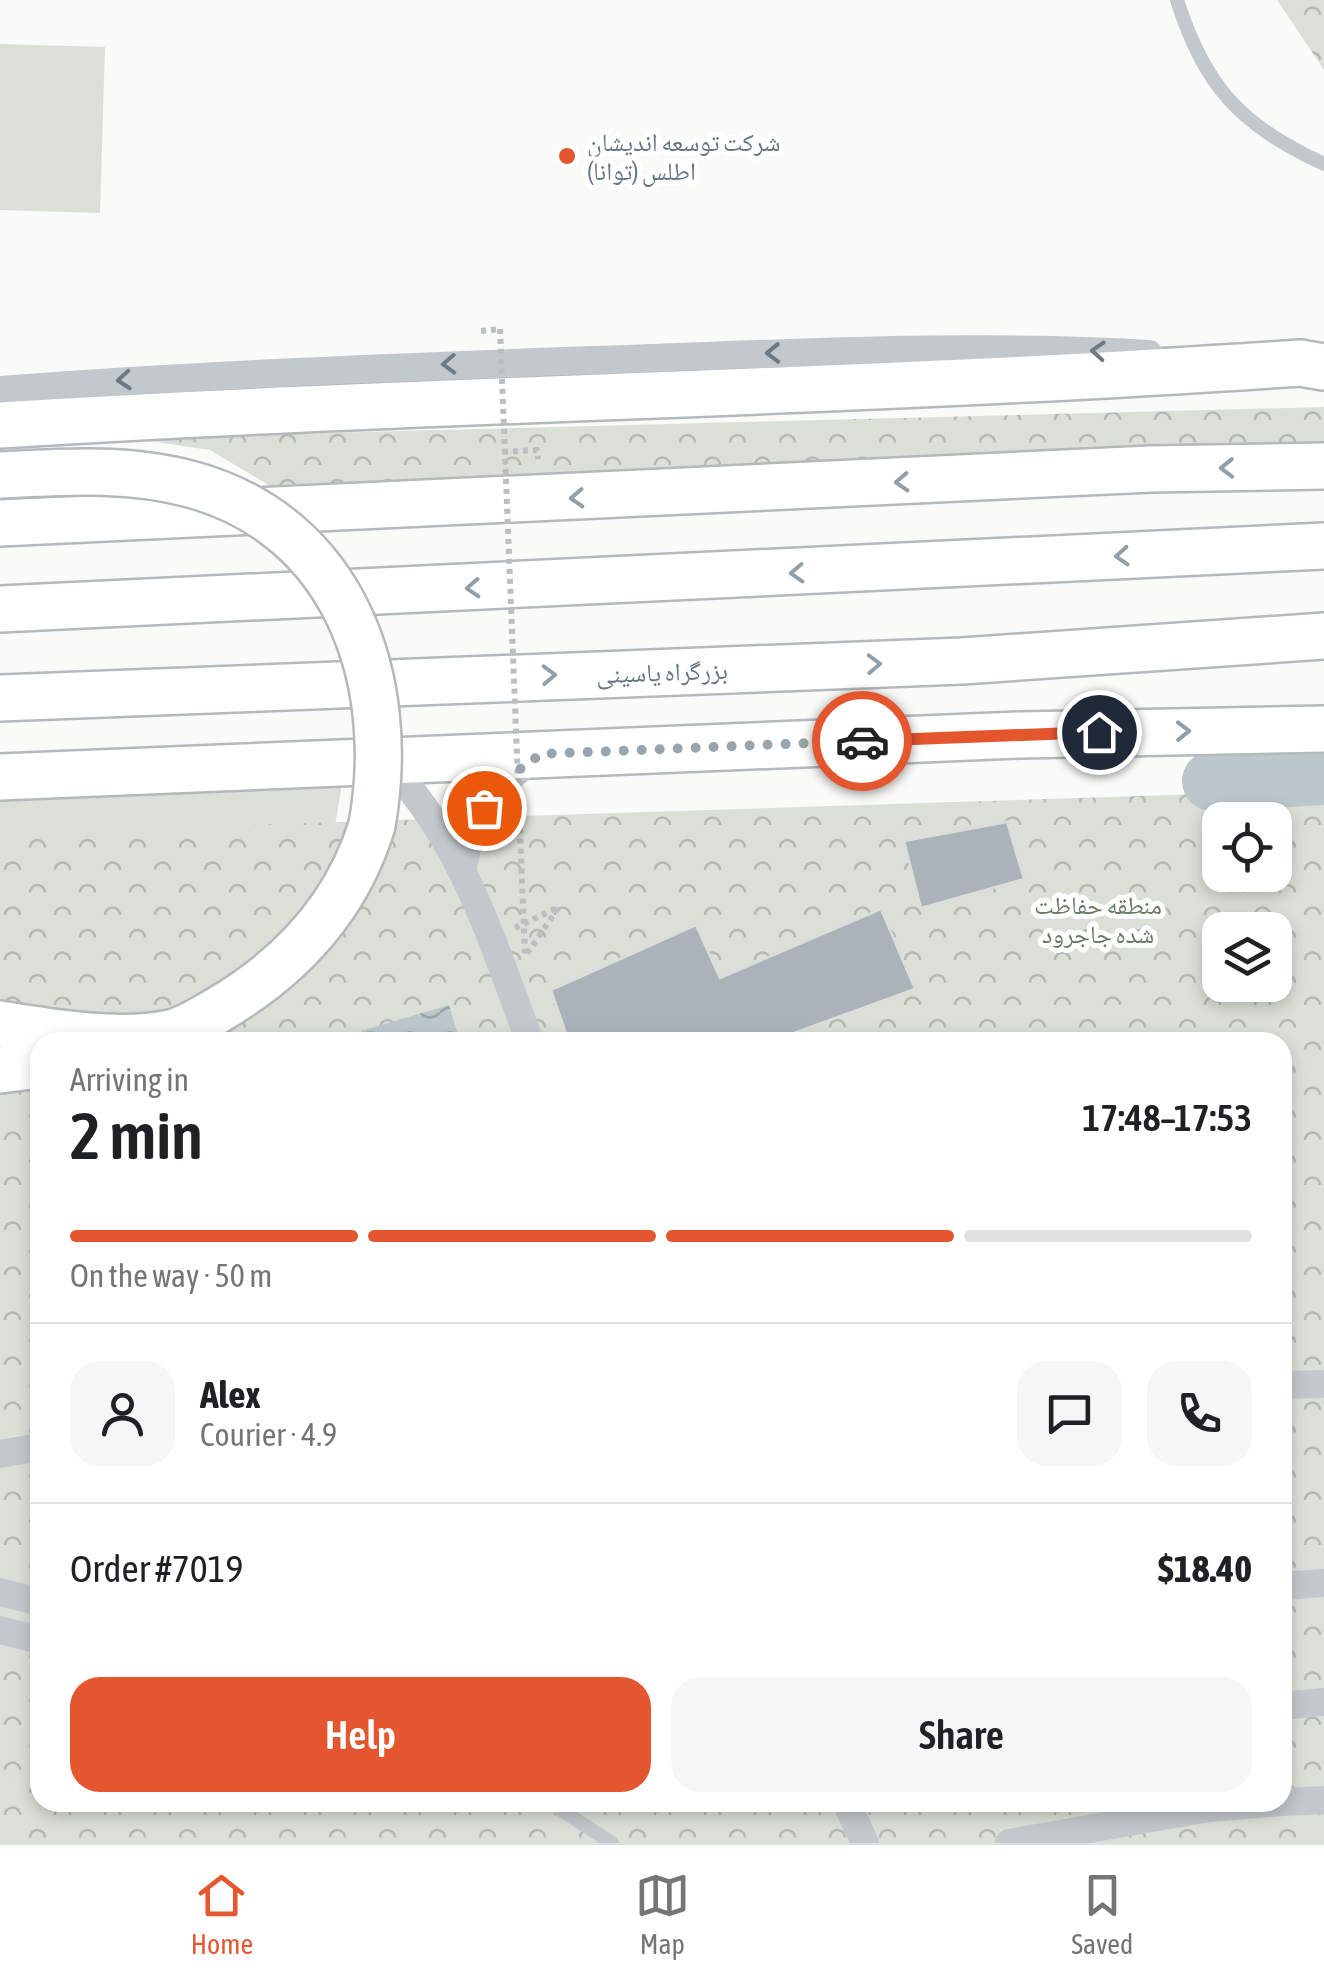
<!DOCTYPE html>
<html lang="en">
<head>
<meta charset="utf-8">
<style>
  :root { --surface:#fff; --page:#f6f6f6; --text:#202124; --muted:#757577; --line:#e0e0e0; --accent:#e4572e }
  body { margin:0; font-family:"Asap Condensed","Noto Naskh Arabic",sans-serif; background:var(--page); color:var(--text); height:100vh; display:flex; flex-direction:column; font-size:38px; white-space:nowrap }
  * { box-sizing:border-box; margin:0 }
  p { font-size:32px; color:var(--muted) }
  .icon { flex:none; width:55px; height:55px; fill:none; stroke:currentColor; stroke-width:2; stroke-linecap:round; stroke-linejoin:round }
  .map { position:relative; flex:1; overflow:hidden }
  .panel { position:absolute; left:30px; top:1032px; width:1262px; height:780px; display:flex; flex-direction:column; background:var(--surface); border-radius:30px; box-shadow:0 5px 15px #0003 }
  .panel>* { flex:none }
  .fabs { position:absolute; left:1202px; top:802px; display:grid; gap:20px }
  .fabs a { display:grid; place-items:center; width:90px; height:90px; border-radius:20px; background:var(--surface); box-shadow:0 5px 15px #0003; font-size:50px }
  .pin { position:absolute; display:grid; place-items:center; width:85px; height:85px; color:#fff; margin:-42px; border:5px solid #fff; border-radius:50%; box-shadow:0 2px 10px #0007 }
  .courier { position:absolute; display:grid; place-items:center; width:100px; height:100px; margin:-50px; border:8px solid #e4572e; border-radius:50%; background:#fff; color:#222; box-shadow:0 2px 12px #0007 }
  .overview em { font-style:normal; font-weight:600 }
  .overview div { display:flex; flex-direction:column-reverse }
  .overview { display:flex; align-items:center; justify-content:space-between; height:170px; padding:0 40px }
  h1 { font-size:65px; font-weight:600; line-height:75px }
  .bar { display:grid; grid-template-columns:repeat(4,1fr); gap:15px 10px; align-content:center; height:120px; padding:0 40px }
  .bar i { height:12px; border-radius:8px; background:var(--line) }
  .bar .on { background:var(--accent) }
  .bar p { grid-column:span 4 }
  .line { display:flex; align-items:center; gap:25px; padding:0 40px; border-top:2px solid var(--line) }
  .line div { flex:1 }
  .round { display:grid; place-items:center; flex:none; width:105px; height:105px; border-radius:30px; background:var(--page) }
  .cta { display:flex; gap:20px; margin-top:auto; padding:20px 40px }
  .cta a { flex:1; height:115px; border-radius:30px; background:var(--accent); color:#fff; font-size:40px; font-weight:600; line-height:115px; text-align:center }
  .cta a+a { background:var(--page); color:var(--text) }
  .tabs { display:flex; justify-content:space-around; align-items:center; height:140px; border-top:2px solid var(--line); background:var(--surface); font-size:28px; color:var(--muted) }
  .tabs a { display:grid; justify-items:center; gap:5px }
  .tabs .on { color:var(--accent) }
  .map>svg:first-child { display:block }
  .green { fill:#dadfd7 }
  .forest { fill:url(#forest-crowns); fill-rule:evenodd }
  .water { fill:url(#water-waves) }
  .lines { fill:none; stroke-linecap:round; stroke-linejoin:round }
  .river { stroke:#bbc7cb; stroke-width:60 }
  .building { fill:#aab3b9; stroke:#dcdcda; stroke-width:2.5 }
  .trunk-casing { stroke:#b4b9bd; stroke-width:50 }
  .path { stroke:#bbbfc2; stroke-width:6; stroke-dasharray:5 5; stroke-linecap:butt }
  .service { stroke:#c3c8cc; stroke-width:14 }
  .minor { stroke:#c3c8cc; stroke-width:28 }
  .trunk { stroke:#fff; stroke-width:45 }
  .trunk-bridge-casing { stroke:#b4b9bd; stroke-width:50; stroke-linecap:butt }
  .path-bridge { stroke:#bbbfc2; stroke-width:6; stroke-dasharray:5 5; stroke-linecap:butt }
  .trunk-bridge { stroke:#fff; stroke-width:45 }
  .oneway { stroke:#6a7a87 }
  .oneway2 { stroke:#939fa8 }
  .done { stroke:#99a4ac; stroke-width:10; stroke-dasharray:0 18 }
  .route { stroke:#e4572e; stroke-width:12 }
  .poi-dot { fill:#e4572e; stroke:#fff; stroke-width:4 }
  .labels { text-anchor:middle; stroke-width:10; stroke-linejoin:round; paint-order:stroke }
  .poi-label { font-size:25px; fill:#657683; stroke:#fff; text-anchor:start }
  .street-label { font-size:25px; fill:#657683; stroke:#fff }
  .park-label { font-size:25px; fill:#687a64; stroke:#fff }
</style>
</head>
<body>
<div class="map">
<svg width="1324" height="1843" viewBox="0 0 1324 1843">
  <defs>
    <pattern id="forest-crowns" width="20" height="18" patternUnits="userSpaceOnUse" patternTransform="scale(2.5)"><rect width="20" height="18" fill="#dadfd7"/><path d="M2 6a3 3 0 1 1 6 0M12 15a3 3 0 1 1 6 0" fill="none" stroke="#b4b9b4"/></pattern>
    <pattern id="water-waves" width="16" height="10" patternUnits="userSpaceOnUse" patternTransform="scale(2.5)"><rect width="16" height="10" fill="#bbc7cb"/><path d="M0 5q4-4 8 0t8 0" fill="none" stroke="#9ca6aa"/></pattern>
  </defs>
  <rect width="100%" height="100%" fill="#fafaf8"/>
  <!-- green -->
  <g class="green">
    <path d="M0,44L105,47L100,213L0,210Z"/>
    <path d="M343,778L335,825L0,1012V791Z"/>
  </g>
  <!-- forest -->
  <g class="forest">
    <path d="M1277,0H1324V70Z"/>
    <path d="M1324,407V453L282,493L210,450L130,438Z"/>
    <path d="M1324,790V1843H0V833ZM1220,820H1275V875H1220ZM1220,930H1275V985H1220ZM40,1042H1282V1802H40Z"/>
  </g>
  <!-- water -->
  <path class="water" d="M449,1005L460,1042H365L361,1031Z"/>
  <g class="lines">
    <!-- river -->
    <path class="river" d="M1212,781L1324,775"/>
  </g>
  <!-- building -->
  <g class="building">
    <path d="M1007,822L1024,879L921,908L904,841Z"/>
    <path d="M881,909L915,989L769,1042H569L551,990L696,925L720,978Z"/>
  </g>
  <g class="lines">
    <defs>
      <g id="trunk">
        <path d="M0,425C433,398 867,393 1300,363L1324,367"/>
        <path d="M0,523L1151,469L1324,466"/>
        <path d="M0,609L1324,546"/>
        <path d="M0,698L962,661L1324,636"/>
        <path d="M0,777L1020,735L1324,729"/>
        <path d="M0,1024C52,1032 117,1044 170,1033C186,1030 204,1018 218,1010C291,967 347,907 372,825"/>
        <path d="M0,1070L40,1065"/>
      </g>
    </defs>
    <!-- trunk casing -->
    <use href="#trunk" class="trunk-casing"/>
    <!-- path -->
    <g class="path">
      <path d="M481,331L500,329"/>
      <path d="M503,452L537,450L538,459"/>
      <path d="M515,928L559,907L526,955"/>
    </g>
    <!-- service -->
    <g class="service">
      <path d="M1177,0C1205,88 1241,125 1324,164"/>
      <path d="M549,1802L612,1843"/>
    </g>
    <!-- minor -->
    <g class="minor">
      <path d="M0,390C217,373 433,366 650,358C817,352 983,344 1149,354"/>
      <path d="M386,761C463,841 492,941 530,1042"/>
      <path d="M463,867C471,819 497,782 538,756"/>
      <path d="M1282,1385L1324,1384"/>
      <path d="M0,1454L40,1447"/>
      <path d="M1282,1586L1324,1583"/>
      <path d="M0,1592L40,1602"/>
      <path d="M0,1630L40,1640"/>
      <path d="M1282,1706L1324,1702"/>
      <path d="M846,1802L865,1843"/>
      <path d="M1282,1802L1324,1800"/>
      <path d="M1009,1843L1209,1808L1281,1802"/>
    </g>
    <!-- trunk -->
    <use href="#trunk" class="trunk"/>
    <defs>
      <path id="trunk-bridge" d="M0,475C63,472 128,467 190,484C345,526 398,679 372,825"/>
    </defs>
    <!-- trunk-bridge casing -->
    <use href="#trunk-bridge" class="trunk-bridge-casing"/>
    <!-- path-bridge -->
    <path class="path-bridge" d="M500,329L525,956"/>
    <!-- trunk-bridge -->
    <use href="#trunk-bridge" class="trunk-bridge"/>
  </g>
  <!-- one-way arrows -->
  <defs><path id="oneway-chevron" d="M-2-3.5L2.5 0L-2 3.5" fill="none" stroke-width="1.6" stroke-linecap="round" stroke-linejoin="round" transform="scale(2.5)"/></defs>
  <g class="oneway">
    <use href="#oneway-chevron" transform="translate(1098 351) rotate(-176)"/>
    <use href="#oneway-chevron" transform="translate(773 353) rotate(179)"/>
    <use href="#oneway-chevron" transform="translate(449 364) rotate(178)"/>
    <use href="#oneway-chevron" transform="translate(124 380) rotate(175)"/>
  </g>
  <g class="oneway2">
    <use href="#oneway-chevron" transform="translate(1227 468) rotate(179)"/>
    <use href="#oneway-chevron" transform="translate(902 482) rotate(177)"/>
    <use href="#oneway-chevron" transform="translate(577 498) rotate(177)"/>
    <use href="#oneway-chevron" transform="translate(1122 556) rotate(176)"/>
    <use href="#oneway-chevron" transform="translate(797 573) rotate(177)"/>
    <use href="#oneway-chevron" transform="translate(473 588) rotate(177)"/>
    <use href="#oneway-chevron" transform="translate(874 664) rotate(-2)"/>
    <use href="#oneway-chevron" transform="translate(549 675) rotate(-2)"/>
    <use href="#oneway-chevron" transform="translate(1183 731) rotate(-1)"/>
  </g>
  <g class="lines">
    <!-- done -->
    <path class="done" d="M484,808L509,777L541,754L862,741"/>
    <!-- route -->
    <path class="route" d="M862,741L1099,732"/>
  </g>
  <!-- markers -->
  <circle class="poi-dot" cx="567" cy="156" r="10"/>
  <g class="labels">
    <!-- poi labels -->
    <g class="poi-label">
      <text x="587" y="151">شرکت توسعه اندیشان<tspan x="587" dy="29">اطلس (توانا)</tspan></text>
    </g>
    <!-- street labels -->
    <g class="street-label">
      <text transform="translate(662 672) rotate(-2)" y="9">بزرگراه یاسینی</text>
    </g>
    <!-- park labels -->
    <g class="park-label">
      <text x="1098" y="914">منطقه حفاظت<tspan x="1098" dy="29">شده جاجرود</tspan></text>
    </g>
  </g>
</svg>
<div class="fabs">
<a><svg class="icon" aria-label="locate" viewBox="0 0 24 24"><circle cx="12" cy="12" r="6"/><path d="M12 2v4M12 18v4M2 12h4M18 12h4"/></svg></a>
<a><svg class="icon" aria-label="layers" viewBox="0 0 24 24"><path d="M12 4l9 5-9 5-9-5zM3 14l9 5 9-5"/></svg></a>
</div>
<div class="pin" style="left:484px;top:808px;background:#ea580c"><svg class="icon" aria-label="bag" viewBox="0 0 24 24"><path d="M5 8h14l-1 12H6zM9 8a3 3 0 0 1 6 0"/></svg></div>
<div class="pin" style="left:1099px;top:732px;background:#1f2937"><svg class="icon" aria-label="home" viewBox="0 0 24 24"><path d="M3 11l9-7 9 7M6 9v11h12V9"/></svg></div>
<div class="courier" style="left:862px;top:741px"><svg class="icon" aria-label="car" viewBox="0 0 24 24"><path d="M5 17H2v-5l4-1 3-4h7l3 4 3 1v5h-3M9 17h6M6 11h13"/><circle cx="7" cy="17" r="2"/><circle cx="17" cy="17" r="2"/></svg></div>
<section class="panel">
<div class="overview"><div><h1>2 min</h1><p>Arriving in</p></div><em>17:48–17:53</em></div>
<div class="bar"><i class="on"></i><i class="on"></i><i class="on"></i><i></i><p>On the way · 50 m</p></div>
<div class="line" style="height:180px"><a class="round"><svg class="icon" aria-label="person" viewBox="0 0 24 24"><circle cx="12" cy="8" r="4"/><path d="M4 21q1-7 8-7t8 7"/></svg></a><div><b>Alex</b><p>Courier · 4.9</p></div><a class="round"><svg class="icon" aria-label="chat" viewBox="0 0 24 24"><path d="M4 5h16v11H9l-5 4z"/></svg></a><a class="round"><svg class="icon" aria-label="phone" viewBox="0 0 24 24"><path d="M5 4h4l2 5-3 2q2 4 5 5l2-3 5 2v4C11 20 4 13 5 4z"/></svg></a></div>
<div class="line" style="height:130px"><div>Order #7019</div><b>$18.40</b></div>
<div class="cta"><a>Help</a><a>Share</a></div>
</section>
</div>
<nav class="tabs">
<a class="on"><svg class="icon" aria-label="home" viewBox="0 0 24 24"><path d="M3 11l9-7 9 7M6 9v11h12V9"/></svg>Home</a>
<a><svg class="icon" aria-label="map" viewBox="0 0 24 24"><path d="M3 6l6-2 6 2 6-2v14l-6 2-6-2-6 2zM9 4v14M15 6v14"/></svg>Map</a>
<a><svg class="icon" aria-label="saved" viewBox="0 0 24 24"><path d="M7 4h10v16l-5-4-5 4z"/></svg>Saved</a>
</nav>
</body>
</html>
